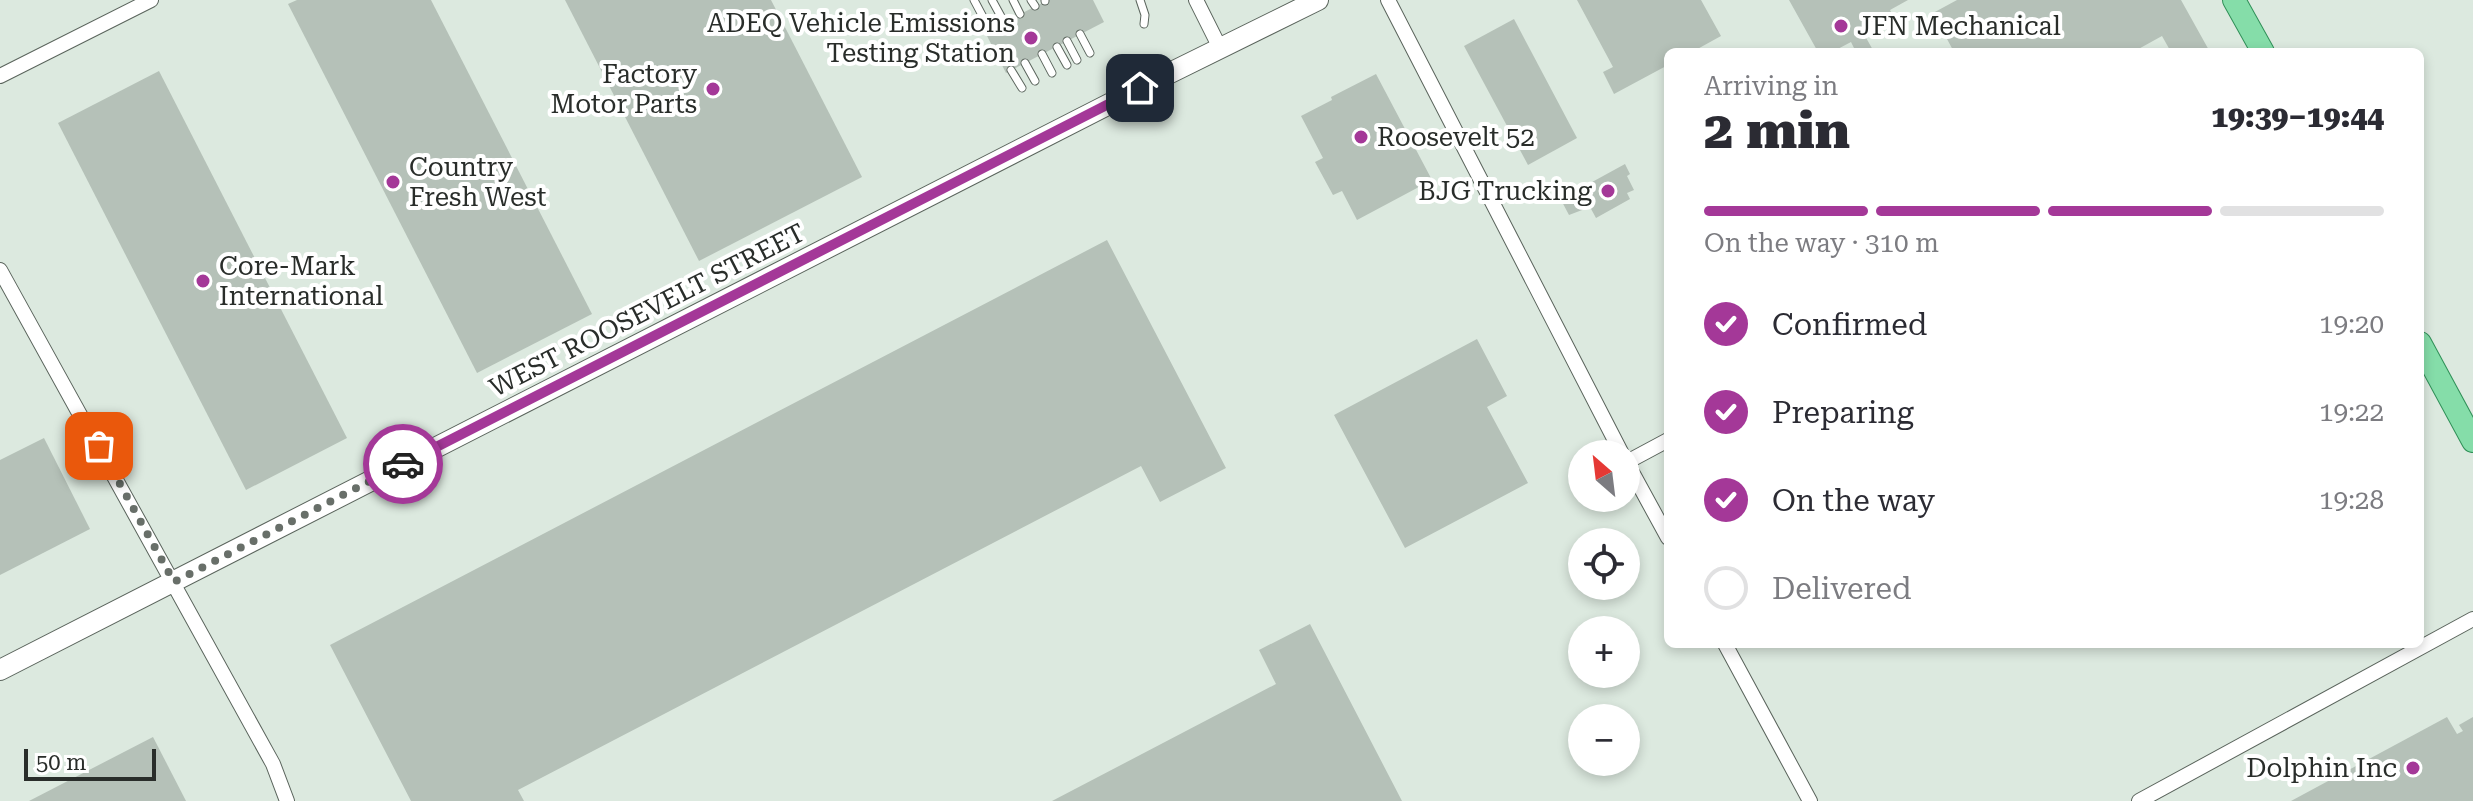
<!DOCTYPE html>
<html lang="en">
<head>
<meta charset="utf-8">
<style>
  :root { --surface:#fff; --page:#f7f7f7; --text:#2b2b33; --muted:#7c7c81; --line:#e1e1e2; --accent:#a43898 }
  body { margin:0; font-family:"Roboto Serif",serif; background:var(--page); color:var(--text); height:100vh; display:flex; flex-direction:column; font-size:30px; white-space:nowrap }
  * { box-sizing:border-box; margin:0 }
  p { font-size:26px; color:var(--muted) }
  .icon { flex:none; width:44px; height:44px; fill:none; stroke:currentColor; stroke-width:2; stroke-linecap:round; stroke-linejoin:round }
  .map { position:relative; flex:1; overflow:hidden }
  .drawer { position:absolute; left:1664px; top:48px; width:760px; height:600px; display:flex; flex-direction:column; background:var(--surface); border-radius:12px; box-shadow:0 4px 12px #0003 }
  .drawer>* { flex:none }
  .needle { width:52px; rotate:332deg }
  .buttons { position:absolute; left:1568px; top:440px; display:grid; gap:16px }
  .buttons a { display:grid; place-items:center; width:72px; height:72px; border-radius:50%; background:var(--surface); box-shadow:0 4px 12px #0003; font-size:40px }
  .scale { position:absolute; left:24px; bottom:20px; width:132px; box-sizing:border-box; padding-left:8px; border:4px solid #292d2a; border-top:0; font-size:22px; line-height:28px; white-space:nowrap; color:#292d2a; -webkit-text-stroke:6px #fff; paint-order:stroke }
  .pin { position:absolute; display:grid; place-items:center; width:68px; height:68px; color:#fff; margin:-34px; border-radius:16px; box-shadow:0 4px 12px #0006 }
  .courier { position:absolute; display:grid; place-items:center; width:80px; height:80px; margin:-40px; border:6px solid #a43898; border-radius:50%; background:#fff; color:#222; box-shadow:0 2px 10px #0007 }
  .head em { font-style:normal; font-weight:800 }
  .head div { display:flex; flex-direction:column-reverse }
  .head { display:flex; align-items:center; justify-content:space-between; height:136px; padding:0 40px }
  h1 { font-size:52px; font-weight:800; line-height:60px }
  .bar { display:grid; grid-template-columns:repeat(4,1fr); gap:12px 8px; align-content:center; height:96px; padding:0 40px }
  .bar i { height:10px; border-radius:6px; background:var(--line) }
  .bar .on { background:var(--accent) }
  .bar p { grid-column:span 4 }
  ol { padding:0 40px; list-style:none }
  li { display:flex; align-items:center; gap:24px; height:88px }
  li p { margin-inline-start:auto }
  li .icon { padding:8px; border-radius:50%; background:var(--accent); color:#fff; stroke-width:4 }
  li:last-child { color:var(--muted) }
  li i { width:44px; height:44px; border:4px solid var(--line); border-radius:50% }
  .map>svg:first-child { display:block }
  .building { fill:#b5c1b8 }
  .lines { fill:none; stroke-linecap:round; stroke-linejoin:round }
  .lane-casing { stroke:#5a645c; stroke-width:9 }
  .street-casing { stroke:#5a645c; stroke-width:16 }
  .secondary-casing { stroke:#5a645c; stroke-width:22 }
  .primary-casing { stroke:#309058; stroke-width:24 }
  .lane { stroke:#fff; stroke-width:7 }
  .street { stroke:#fff; stroke-width:14 }
  .secondary { stroke:#fff; stroke-width:20 }
  .primary { stroke:#85dda9; stroke-width:22 }
  .done { stroke:#686f69; stroke-width:8; stroke-dasharray:0 14.4 }
  .route { stroke:#a43898; stroke-width:10 }
  .poi-dot { fill:#a43898; stroke:#fff; stroke-width:3 }
  .labels { text-anchor:middle; stroke-width:8; stroke-linejoin:round; paint-order:stroke }
  .poi-label { font-size:26px; fill:#292d2a; stroke:#fff; text-anchor:end }
  .street-label { font-size:26px; fill:#292d2a; stroke:#fff }
</style>
</head>
<body>
<div class="map">
<svg width="2473" height="801" viewBox="0 0 2473 801">
  <rect width="100%" height="100%" fill="#dce9df"/>
  <!-- building -->
  <g class="building">
    <path d="M297,0H431L592,314L477,373L288,4Z"/>
    <path d="M565,0H771L862,177L699,261Z"/>
    <path d="M1048,0H1093L1104,22L1006,73L985,32Z"/>
    <path d="M1577,0H1701L1721,36L1692,52H1668V65L1614,94L1603,72L1613,67Z"/>
    <path d="M1789,0H1908L1890,10L1894,18L1864,34L1874,52H1856L1851,42L1832,52H1818Z"/>
    <path d="M1957,0H2181L2210,52H2171L2162,36L2133,52H1954L1933,13Z"/>
    <path d="M1514,19L1577,138L1528,165L1464,46Z"/>
    <path d="M159,71L347,438L246,490L58,123Z"/>
    <path d="M1376,74L1432,180L1357,220L1342,191L1333,195L1315,162L1323,158L1301,116L1332,100L1331,97Z"/>
    <path d="M1625,164L1630,174L1627,176L1634,190L1627,193L1630,199L1596,218L1590,207L1569,215L1560,198L1570,193L1575,202L1586,193L1583,187Z"/>
    <path d="M1107,240L1226,468L1160,502L1141,466L518,790L524,801H411L330,645Z"/>
    <path d="M1477,339L1507,396L1487,407L1528,483L1405,548L1334,415Z"/>
    <path d="M44,438L90,529L0,575V460Z"/>
    <path d="M1310,624L1402,801H1052L1276,684L1259,650Z"/>
    <path d="M2447,717L2457,734L2463,731L2459,725L2473,717V801H2291Z"/>
    <path d="M153,737L186,801H29Z"/>
  </g>
  <g class="lines">
    <defs>
      <g id="lane">
        <path d="M974,0L990,30"/>
        <path d="M992,0L1004,22"/>
        <path d="M1013,0L1020,14"/>
        <path d="M1031,0L1035,6"/>
        <path d="M1045,0V1"/>
        <path d="M1140,0L1145,15L1144,24"/>
        <path d="M1080,34L1090,53"/>
        <path d="M1067,41L1077,60"/>
        <path d="M1057,47L1067,65"/>
        <path d="M1042,54L1052,73"/>
        <path d="M1025,63L1035,81"/>
        <path d="M1011,70L1022,88"/>
      </g>
      <g id="street">
        <path d="M1196,0L1220,48"/>
        <path d="M1388,0L1622,454"/>
        <path d="M0,76L151,0"/>
        <path d="M0,270L273,764L287,801"/>
        <path d="M1626,461L1668,538"/>
        <path d="M1627,462L1668,440"/>
        <path d="M1725,644L1810,801"/>
        <path d="M2139,801L2473,619"/>
      </g>
      <path id="secondary" d="M0,670L1170,73L1318,0"/>
      <g id="primary">
        <path d="M2234,0L2263,52"/>
        <path d="M2420,343L2473,441"/>
      </g>
    </defs>
    <!-- lane casing -->
    <use href="#lane" class="lane-casing"/>
    <!-- street casing -->
    <use href="#street" class="street-casing"/>
    <!-- secondary casing -->
    <use href="#secondary" class="secondary-casing"/>
    <!-- primary casing -->
    <use href="#primary" class="primary-casing"/>
    <!-- lane -->
    <use href="#lane" class="lane"/>
    <!-- street -->
    <use href="#street" class="street"/>
    <!-- secondary -->
    <use href="#secondary" class="secondary"/>
    <!-- primary -->
    <use href="#primary" class="primary"/>
  </g>
  <g class="lines">
    <!-- done -->
    <path class="done" d="M99,446L174,582L403,464"/>
    <!-- route -->
    <path class="route" d="M403,464L1140,88"/>
  </g>
  <!-- markers -->
  <g class="poi-dot">
    <circle cx="1841" cy="26" r="8"/>
    <circle cx="1031" cy="38" r="8"/>
    <circle cx="713" cy="89" r="8"/>
    <circle cx="1361" cy="137" r="8"/>
    <circle cx="393" cy="182" r="8"/>
    <circle cx="1608" cy="191" r="8"/>
    <circle cx="203" cy="281" r="8"/>
    <circle cx="2413" cy="768" r="8"/>
  </g>
  <g class="labels">
    <!-- poi labels -->
    <g class="poi-label">
      <text x="1015" y="32">ADEQ Vehicle Emissions<tspan x="1015" dy="30">Testing Station</tspan></text>
      <text x="1857" y="35" text-anchor="start">JFN Mechanical</text>
      <text x="697" y="83">Factory<tspan x="697" dy="30">Motor Parts</tspan></text>
      <text x="1377" y="146" text-anchor="start">Roosevelt 52</text>
      <text x="409" y="176" text-anchor="start">Country<tspan x="409" dy="30">Fresh West</tspan></text>
      <text x="1592" y="200">BJG Trucking</text>
      <text x="219" y="275" text-anchor="start">Core-Mark<tspan x="219" dy="30">International</tspan></text>
      <text x="2397" y="777">Dolphin Inc</text>
    </g>
    <!-- street labels -->
    <g class="street-label">
      <text transform="translate(647 310) rotate(-27)" y="9">WEST ROOSEVELT STREET</text>
    </g>
  </g>
</svg>
<div class="buttons">
<a><svg class="needle" viewBox="-14 -14 28 28"><path d="M0-13l5 13h-10z" fill="#e53935"/><path d="M0 13l5-13h-10z" fill="#7c7c81"/></svg></a>
<a><svg class="icon" aria-label="locate" viewBox="0 0 24 24"><circle cx="12" cy="12" r="6"/><path d="M12 2v4M12 18v4M2 12h4M18 12h4"/></svg></a>
<a>+</a>
<a>−</a>
</div>
<div class="scale">50 m</div>
<div class="pin" style="left:99px;top:446px;background:#ea580c"><svg class="icon" aria-label="bag" viewBox="0 0 24 24"><path d="M5 8h14l-1 12H6zM9 8a3 3 0 0 1 6 0"/></svg></div>
<div class="pin" style="left:1140px;top:88px;background:#1f2937"><svg class="icon" aria-label="home" viewBox="0 0 24 24"><path d="M3 11l9-7 9 7M6 9v11h12V9"/></svg></div>
<div class="courier" style="left:403px;top:464px"><svg class="icon" aria-label="car" viewBox="0 0 24 24"><path d="M5 17H2v-5l4-1 3-4h7l3 4 3 1v5h-3M9 17h6M6 11h13"/><circle cx="7" cy="17" r="2"/><circle cx="17" cy="17" r="2"/></svg></div>
<section class="drawer">
<div class="head"><div><h1>2 min</h1><p>Arriving in</p></div><em>19:39–19:44</em></div>
<div class="bar"><i class="on"></i><i class="on"></i><i class="on"></i><i></i><p>On the way · 310 m</p></div>
<ol>
<li><svg class="icon" aria-label="check" viewBox="0 0 24 24"><path d="M5 12l5 5 9-10"/></svg>Confirmed<p>19:20</p></li>
<li><svg class="icon" aria-label="check" viewBox="0 0 24 24"><path d="M5 12l5 5 9-10"/></svg>Preparing<p>19:22</p></li>
<li><svg class="icon" aria-label="check" viewBox="0 0 24 24"><path d="M5 12l5 5 9-10"/></svg>On the way<p>19:28</p></li>
<li><i></i>Delivered</li>
</ol>
</section>
</div>
</body>
</html>
